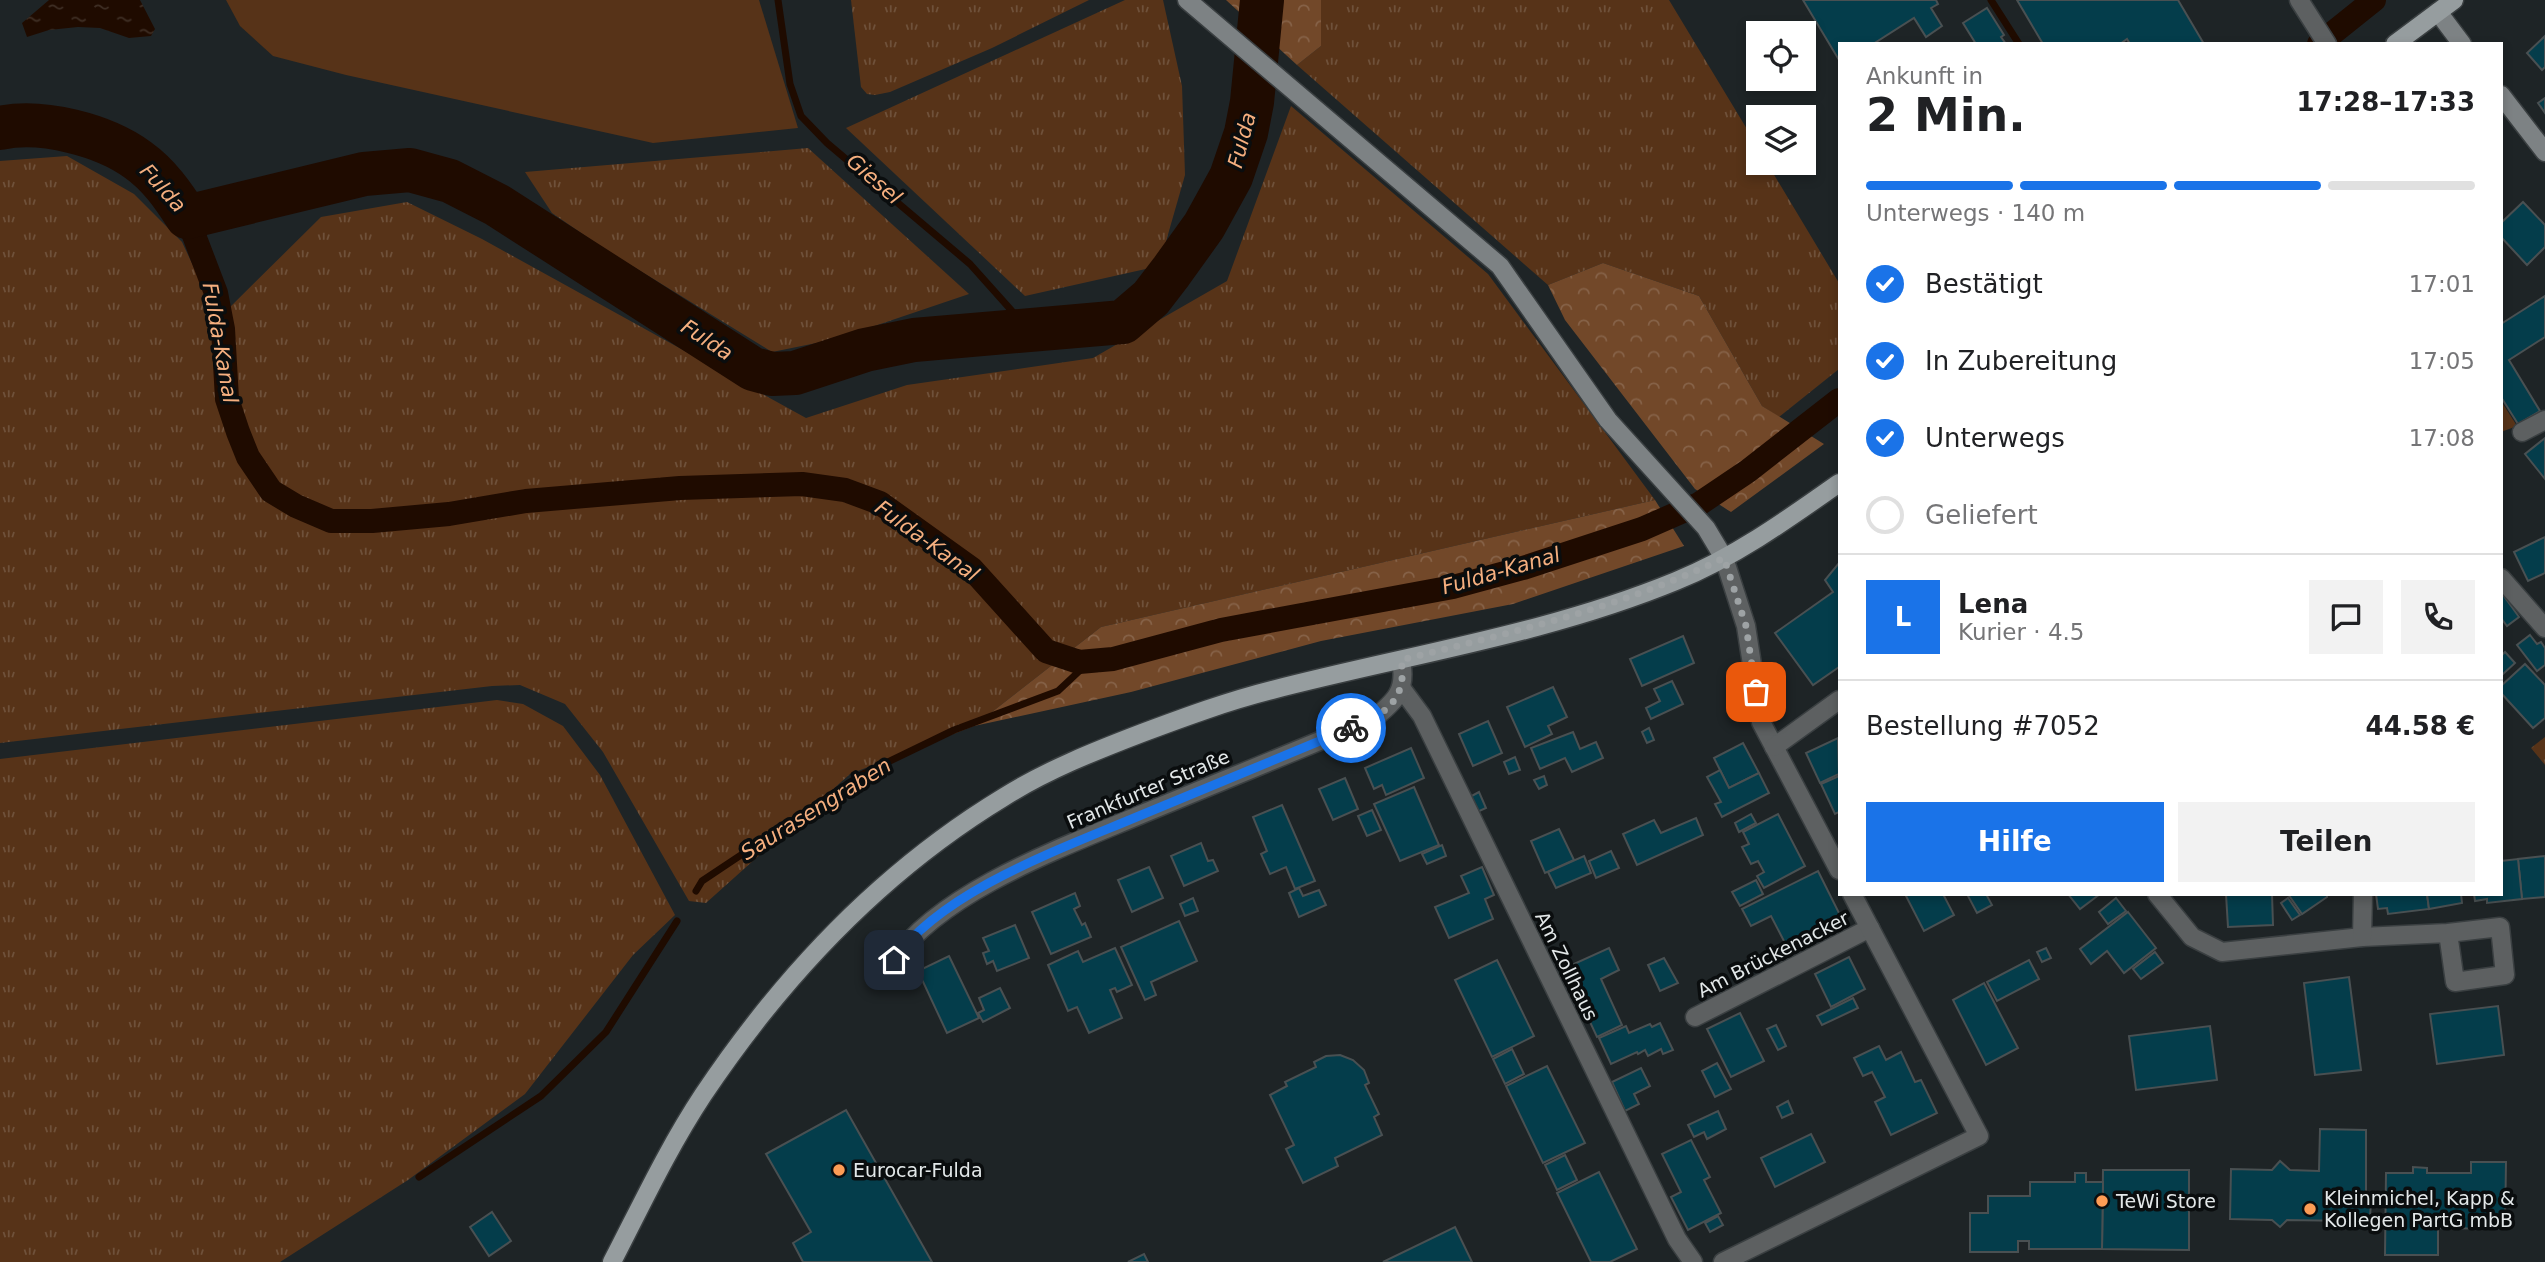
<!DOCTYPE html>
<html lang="de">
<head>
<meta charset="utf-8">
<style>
  :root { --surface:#fff; --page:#f2f2f2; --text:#202124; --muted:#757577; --line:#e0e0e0; --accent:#1a73e8 }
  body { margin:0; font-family:"DejaVu Sans",sans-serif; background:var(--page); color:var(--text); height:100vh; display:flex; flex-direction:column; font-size:26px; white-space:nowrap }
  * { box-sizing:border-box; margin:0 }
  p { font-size:23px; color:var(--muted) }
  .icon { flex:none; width:38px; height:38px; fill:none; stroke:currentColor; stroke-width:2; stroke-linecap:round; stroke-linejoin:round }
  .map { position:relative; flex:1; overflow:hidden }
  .panel { position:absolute; left:1838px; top:42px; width:665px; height:854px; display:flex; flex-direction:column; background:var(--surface); border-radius:0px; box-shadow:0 4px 10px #0003 }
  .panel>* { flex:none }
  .controls { position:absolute; left:1746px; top:21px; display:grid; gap:14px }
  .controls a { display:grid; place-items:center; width:70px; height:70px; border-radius:0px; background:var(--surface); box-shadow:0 4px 10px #0003; font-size:35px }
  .pin { position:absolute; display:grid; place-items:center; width:60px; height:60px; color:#fff; margin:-30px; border-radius:14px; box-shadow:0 4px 10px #0006 }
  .courier { position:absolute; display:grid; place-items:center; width:70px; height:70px; margin:-35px; border:5px solid #1a73e8; border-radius:50%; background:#fff; color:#222; box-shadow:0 2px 9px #0007 }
  .headline em { font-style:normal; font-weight:700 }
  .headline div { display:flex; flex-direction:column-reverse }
  .headline { display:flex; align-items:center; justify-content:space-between; height:119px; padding:0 28px }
  h1 { font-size:46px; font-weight:700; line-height:52px }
  .bar { display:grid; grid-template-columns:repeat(4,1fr); gap:10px 7px; align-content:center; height:84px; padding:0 28px }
  .bar i { height:9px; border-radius:5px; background:var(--line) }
  .bar .current { background:var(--accent) }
  .bar p { grid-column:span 4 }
  .line { display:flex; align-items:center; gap:18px; padding:0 28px; border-top:2px solid var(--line) }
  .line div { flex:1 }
  .round { display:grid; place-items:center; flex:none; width:74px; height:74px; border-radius:0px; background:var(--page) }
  ol { padding:0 28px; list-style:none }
  li { display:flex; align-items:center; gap:21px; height:77px }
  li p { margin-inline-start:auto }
  li .icon { padding:7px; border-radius:50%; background:var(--accent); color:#fff; stroke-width:4 }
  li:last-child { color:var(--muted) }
  li i { width:38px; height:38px; border:4px solid var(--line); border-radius:50% }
  .button { display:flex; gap:14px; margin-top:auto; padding:14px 28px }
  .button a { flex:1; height:80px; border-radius:0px; background:var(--accent); color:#fff; font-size:28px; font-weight:700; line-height:80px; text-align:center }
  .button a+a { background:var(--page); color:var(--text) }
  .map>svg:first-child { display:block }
  .grass { fill:url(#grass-tufts) }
  .forest { fill:url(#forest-crowns) }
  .park { fill:url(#park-crowns) }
  .pitch { fill:#573318 }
  .water { fill:url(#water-ripples) }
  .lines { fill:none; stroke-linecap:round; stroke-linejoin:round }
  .stream { stroke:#1f0b00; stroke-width:7 }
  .canal { stroke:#1f0b00; stroke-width:24 }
  .river { stroke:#1f0b00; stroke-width:44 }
  .building { fill:#043d4b; stroke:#495052; stroke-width:2 }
  .street-casing { stroke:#3a3f41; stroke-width:21 }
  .secondary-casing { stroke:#3a3f41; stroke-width:21 }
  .primary-casing { stroke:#3a3f41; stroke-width:21 }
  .street { stroke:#5d6061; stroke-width:18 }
  .secondary { stroke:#7d8284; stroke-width:18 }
  .primary { stroke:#969d9f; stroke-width:18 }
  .done { stroke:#9ea3a5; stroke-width:7; stroke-dasharray:0 12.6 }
  .route { stroke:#1a73e8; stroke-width:9 }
  .poi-dot { fill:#fd9c55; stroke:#0a0d0e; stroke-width:2.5 }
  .labels { text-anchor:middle; stroke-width:7; stroke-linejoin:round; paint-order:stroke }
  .street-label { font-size:19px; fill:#e3e8e9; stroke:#0a0d0e }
  .poi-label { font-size:19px; fill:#e3e8e9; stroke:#0a0d0e; text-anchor:start }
  .water-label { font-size:21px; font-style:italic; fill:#f5af7f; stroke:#0a0d0e }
</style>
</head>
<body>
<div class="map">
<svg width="2545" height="1262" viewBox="0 0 2545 1262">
  <defs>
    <pattern id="grass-tufts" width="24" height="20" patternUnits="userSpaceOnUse" patternTransform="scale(1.75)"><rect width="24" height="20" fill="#573318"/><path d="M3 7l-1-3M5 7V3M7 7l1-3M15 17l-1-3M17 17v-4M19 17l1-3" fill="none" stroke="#6f513a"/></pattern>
    <pattern id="forest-crowns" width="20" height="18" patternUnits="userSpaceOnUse" patternTransform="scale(1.75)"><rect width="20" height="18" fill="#724829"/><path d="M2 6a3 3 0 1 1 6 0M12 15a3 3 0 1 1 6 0" fill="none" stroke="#866248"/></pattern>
    <pattern id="park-crowns" width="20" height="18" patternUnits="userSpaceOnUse" patternTransform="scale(1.75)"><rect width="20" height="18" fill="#573318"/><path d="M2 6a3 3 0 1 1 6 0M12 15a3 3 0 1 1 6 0" fill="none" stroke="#6f513a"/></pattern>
    <pattern id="water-ripples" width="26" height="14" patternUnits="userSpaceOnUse" patternTransform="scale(1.75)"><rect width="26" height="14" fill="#1f0b00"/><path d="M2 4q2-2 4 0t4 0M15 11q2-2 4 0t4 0" fill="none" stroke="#3f2f25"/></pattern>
  </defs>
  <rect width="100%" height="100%" fill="#1e2426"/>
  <!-- grass -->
  <g class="grass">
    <path d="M851,0H1089L992,48L890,92L875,95L867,94L861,87Z"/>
    <path d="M1125,0H1163L1182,86L1185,175L1159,266L1025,296L846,128Z"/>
    <path d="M1321,0H1669L1759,149V163H1767L1839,283V369L1779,417L1762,406L1699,296L1603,263L1548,285L1297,65L1321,46Z"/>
    <path d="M1291,106L1488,274L1655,500L1101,627L974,726L850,774L706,903L689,901L603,752L565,704L520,685L492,686L0,743V161L67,156L134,194L182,242L218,319L321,217L407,202L482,239L806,418L907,385L1093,358L1227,281Z"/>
    <path d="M808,148L969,294L836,339L772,352L603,248L552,213L525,172Z"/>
    <path d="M497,700L523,704L563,726L600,775L675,915L633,955L525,1094L408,1180L280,1262H0V759Z"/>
    <path d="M2545,737V765L2531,748Z"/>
  </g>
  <!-- forest -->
  <g class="forest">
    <path d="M1226,0H1321V46L1297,65Z"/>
    <path d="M1603,263L1699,296L1762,406L1824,444L1731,512L1695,489L1565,320L1548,285Z"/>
    <path d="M1655,500L1684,546L1513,604L1321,641L1131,692L974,726L1101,627Z"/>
  </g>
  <!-- park -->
  <path class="park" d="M2501,401L2517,426L2501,432Z"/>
  <!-- pitch -->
  <path class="pitch" d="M226,0H759L798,128L653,143L346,75L273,56L240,26Z"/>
  <!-- water -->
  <path class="water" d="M49,0H140L155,29L151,36L129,38L100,28L78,27L49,30L27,37L22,23Z"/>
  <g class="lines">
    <!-- stream -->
    <g class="stream">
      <path d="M778,0L790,84L801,116L827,143L970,264L1028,329"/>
      <path d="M1991,0L2019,44"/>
      <path d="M696,891L702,881L861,775L954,730L1058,691L1090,661"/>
      <path d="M419,1177L541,1096L606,1032L677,921"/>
    </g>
    <!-- canal -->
    <g class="canal">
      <path d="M2319,44L2374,0"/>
      <path d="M187,217L216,293L223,329L227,399L238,432L248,457L271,491L296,506L331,521H372L449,514L526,501L680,488L802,484L845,490L880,503L972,569L1046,651L1079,662L1113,659L1221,630L1453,587L1523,568L1642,529L1699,504L1748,471L1839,400"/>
    </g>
    <!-- river -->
    <path class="river" d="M0,128C42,119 104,135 138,160C159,175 173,195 187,217L364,174L410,170L450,181L497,205L753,369L772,374L795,373L865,350L914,340L1123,322L1151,298L1171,272L1204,226L1231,177L1246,133L1252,102L1262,0"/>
  </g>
  <!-- building -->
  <g class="building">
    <path d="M1803,0H1936L1938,4L1931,8L1942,26L1926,37L1914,18L1873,44H1839V60Z"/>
    <path d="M2017,0H2178L2204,44H2130L2127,39L2120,44H2043Z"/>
    <path d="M1987,8L2004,35L2001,37L2006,44H1976L1963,23Z"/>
    <path d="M2545,36V67L2542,70L2527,53Z"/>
    <path d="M2545,98V113L2538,103Z"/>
    <path d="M2523,202L2545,225V247L2527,265L2501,237V223Z"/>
    <path d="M2545,296V337L2509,360L2540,411L2518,424L2501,397V324Z"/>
    <path d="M2545,438V479L2525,454Z"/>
    <path d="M2545,537V573L2528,581L2514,552Z"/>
    <path d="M1839,563V667L1813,685L1775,633L1833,592L1825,580Z"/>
    <path d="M2501,592L2519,617L2507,626L2501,618Z"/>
    <path d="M2530,635L2537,644L2541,642L2545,648V665L2537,671L2517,645Z"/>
    <path d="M1683,636L1694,663L1642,686L1630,659Z"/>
    <path d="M2505,652L2515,663L2503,674L2501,671V656Z"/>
    <path d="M2525,664L2545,685V718L2533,728L2501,693V686Z"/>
    <path d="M1672,681L1683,704L1651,719L1646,708L1660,701L1654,689Z"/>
    <path d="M1553,687L1567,717L1548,726L1552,734L1525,747L1507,707Z"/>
    <path d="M1488,721L1502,753L1473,766L1459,734Z"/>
    <path d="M1649,728L1654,740L1647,743L1642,732Z"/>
    <path d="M1573,732L1580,749L1596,742L1603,758L1572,772L1565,758L1540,769L1531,748Z"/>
    <path d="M1838,738L1839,774L1820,783L1806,753Z"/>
    <path d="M1743,743L1759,773L1729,788L1714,758Z"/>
    <path d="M1411,748L1424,778L1386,795L1382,785L1374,789L1365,768Z"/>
    <path d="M1515,757L1520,770L1509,774L1504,762Z"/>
    <path d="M1720,770L1729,788L1759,773L1769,793L1722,817L1715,804L1721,802L1707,777Z"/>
    <path d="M1544,776L1547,785L1539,789L1534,780Z"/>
    <path d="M1839,776V812L1835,814L1821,784Z"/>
    <path d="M1345,778L1358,809L1333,820L1319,789Z"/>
    <path d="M1414,787L1439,845L1400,861L1374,804Z"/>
    <path d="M1479,792L1486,808L1475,813L1468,798Z"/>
    <path d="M1282,805L1315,881L1295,889L1286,867L1270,874L1261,854L1267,851L1253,817Z"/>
    <path d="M1372,810L1381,830L1367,836L1358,816Z"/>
    <path d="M1751,814L1756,823L1739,832L1735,823Z"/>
    <path d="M1778,814L1805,866L1764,888L1757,876L1764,872L1758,861L1751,864L1742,847L1749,844L1743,832Z"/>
    <path d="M1696,818L1703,835L1637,865L1623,834L1654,820L1661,833Z"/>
    <path d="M1559,829L1574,860L1545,873L1531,841Z"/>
    <path d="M1201,843L1208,861L1213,860L1218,871L1184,886L1171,856Z"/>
    <path d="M1442,845L1446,856L1427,864L1422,854Z"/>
    <path d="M1611,851L1619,868L1596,878L1589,861Z"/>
    <path d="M1584,856L1591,873L1556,888L1548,872Z"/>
    <path d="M2545,856V897L2522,899L2518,859Z"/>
    <path d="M2518,859L2522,899L2487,903V899L2475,901L2474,894H2501V861Z"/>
    <path d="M1149,867L1163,898L1132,912L1118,880Z"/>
    <path d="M1482,867L1494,895L1485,899L1493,919L1449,938L1435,907L1469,893L1461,876Z"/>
    <path d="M1818,871L1841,917L1786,945L1771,916L1751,926L1742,909Z"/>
    <path d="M1756,880L1763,894L1740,906L1732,892Z"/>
    <path d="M1299,888L1303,896L1319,890L1326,905L1299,917L1289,893Z"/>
    <path d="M1075,893L1080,906L1074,909L1082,925L1085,923L1091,937L1051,954L1032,912Z"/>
    <path d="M1905,894H1943L1954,915L1924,931Z"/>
    <path d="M1967,894H1986L1992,905L1977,913Z"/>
    <path d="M2068,894H2100L2080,909Z"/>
    <path d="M2226,894H2272L2273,925L2228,927Z"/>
    <path d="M2288,894H2327V897L2302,914Z"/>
    <path d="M2376,894H2427L2429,909L2388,914L2387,908L2378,909Z"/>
    <path d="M2427,894H2461L2462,903L2429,909Z"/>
    <path d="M1193,898L1198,911L1185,916L1180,904Z"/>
    <path d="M2116,898L2126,911L2108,924L2099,912Z"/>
    <path d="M2288,898L2300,915L2292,920L2281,903Z"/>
    <path d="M2128,912L2156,948L2124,973L2107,951L2091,964L2080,949Z"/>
    <path d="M1179,921L1197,961L1151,982L1156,995L1145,1000L1121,947Z"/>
    <path d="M1015,925L1029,958L997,971L993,961L987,964L983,953L989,951L983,938Z"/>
    <path d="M1115,948L1132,985L1117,992L1115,988L1110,990L1122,1018L1089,1033L1077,1007L1068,1011L1048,965L1078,951L1083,962Z"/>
    <path d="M1609,948L1619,970L1601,979L1622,1025L1597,1037L1565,968Z"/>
    <path d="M2046,948L2051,958L2042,962L2037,952Z"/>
    <path d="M2155,952L2163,963L2141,979L2133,969Z"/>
    <path d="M949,956L979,1018L947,1033L918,971Z"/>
    <path d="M1849,957L1865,989L1831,1007L1815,974Z"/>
    <path d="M1664,958L1678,983L1660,991L1648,965Z"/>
    <path d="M1497,960L1534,1036L1492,1057L1455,980Z"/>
    <path d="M2029,960L2039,979L1997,1001L1987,982Z"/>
    <path d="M2349,977L2361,1070L2315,1075L2304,983Z"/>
    <path d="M1984,983L2018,1048L1986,1065L1953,1000Z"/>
    <path d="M1000,988L1010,1008L983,1022L978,1013L984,1010L979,998Z"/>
    <path d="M1853,998L1858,1008L1822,1025L1817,1016Z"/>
    <path d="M2498,1006L2504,1055L2437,1064L2430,1014Z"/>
    <path d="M1740,1013L1764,1061L1731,1077L1707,1029Z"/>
    <path d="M1660,1023L1673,1050L1663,1054L1661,1049L1648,1056L1645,1050L1638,1054L1637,1052L1611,1064L1599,1038L1626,1026L1629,1033L1650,1024L1652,1027Z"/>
    <path d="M1776,1025L1786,1046L1778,1050L1767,1029Z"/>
    <path d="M2210,1026L2217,1080L2136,1090L2129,1036Z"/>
    <path d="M1879,1046L1886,1060L1901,1052L1915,1082L1921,1080L1937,1113L1891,1135L1875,1102L1885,1097L1872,1072L1863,1076L1854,1058Z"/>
    <path d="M1512,1049L1524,1074L1505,1084L1493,1059Z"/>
    <path d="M1340,1055L1353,1060L1364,1070L1369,1083L1365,1085L1379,1114L1374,1117L1382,1135L1335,1158L1338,1166L1303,1183L1286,1149L1294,1145L1270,1095L1287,1086L1285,1082L1316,1067L1314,1062L1326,1056Z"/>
    <path d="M1717,1063L1731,1089L1715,1097L1702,1071Z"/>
    <path d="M1547,1066L1585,1143L1543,1163L1506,1086Z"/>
    <path d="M1641,1068L1650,1086L1634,1094L1639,1104L1625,1111L1612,1082Z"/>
    <path d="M1788,1101L1793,1113L1782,1118L1777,1107Z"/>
    <path d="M846,1110L932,1262H803L793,1243L811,1232L766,1154Z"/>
    <path d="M1718,1111L1726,1129L1707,1139L1704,1132L1694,1137L1688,1125Z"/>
    <path d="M2320,1129L2366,1130V1202H2371L2370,1217H2352V1221L2287,1220L2280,1227L2272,1220L2230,1219L2231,1169L2272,1170L2280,1161L2290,1170L2319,1171Z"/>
    <path d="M1811,1134L1825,1162L1775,1187L1761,1158Z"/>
    <path d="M1691,1140L1710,1177L1704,1180L1721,1213L1688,1230L1671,1197L1681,1192L1662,1154Z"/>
    <path d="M1565,1155L1577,1180L1557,1190L1545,1165Z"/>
    <path d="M2471,1162H2506L2505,1229L2438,1228V1255H2385L2386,1173H2413V1167L2427,1168V1173H2471Z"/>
    <path d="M2103,1170H2189V1250L2102,1249Z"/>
    <path d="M1599,1172L1637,1249L1610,1262H1591L1557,1193Z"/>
    <path d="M2075,1173H2086V1182H2103L2102,1249H2029V1241H2018V1252H1970V1213H1988V1196H2030V1182H2075Z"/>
    <path d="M492,1212L511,1241L489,1256L470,1227Z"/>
    <path d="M1718,1216L1723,1225L1710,1232L1705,1223Z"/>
    <path d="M1455,1227L1472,1262H1383Z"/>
    <path d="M1144,1254L1148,1262H1128Z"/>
  </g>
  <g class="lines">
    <defs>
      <g id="street">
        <path d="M2299,0L2327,44"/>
        <path d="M2522,432L2545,420"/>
        <path d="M1724,558L1746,626L1761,722L1839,870"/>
        <path d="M2501,578L2545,628"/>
        <path d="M1402,689L1422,716L1677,1239L1693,1262"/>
        <path d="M1774,747L1839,700"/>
        <path d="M2157,894L2192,937L2222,952L2362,937L2448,933L2500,927L2505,975L2455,982L2448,933"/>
        <path d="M2362,937L2363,894"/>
        <path d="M894,960C941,891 1066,846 1142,814C1219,782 1296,750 1373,719C1396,701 1407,690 1401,660"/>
        <path d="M1695,1017L1870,928"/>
        <path d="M1723,1262L1979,1136L1852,894"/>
      </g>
      <g id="secondary">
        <path d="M1187,0L1500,266L1608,420L1706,528L1724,558"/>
        <path d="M2438,12L2462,44"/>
        <path d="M2501,95L2545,152"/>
      </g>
      <g id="primary">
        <path d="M2395,44L2454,0"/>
        <path d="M612,1262C641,1206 668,1148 703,1095C782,977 882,871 1004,797C1047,770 1095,751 1142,733C1185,717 1228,701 1272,690C1407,655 1547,634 1676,581C1735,557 1788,519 1839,483"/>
      </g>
    </defs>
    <!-- street casing -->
    <use href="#street" class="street-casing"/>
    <!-- secondary casing -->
    <use href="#secondary" class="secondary-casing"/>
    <!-- primary casing -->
    <use href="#primary" class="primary-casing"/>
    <!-- street -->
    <use href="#street" class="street"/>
    <!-- secondary -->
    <use href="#secondary" class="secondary"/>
    <!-- primary -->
    <use href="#primary" class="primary"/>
  </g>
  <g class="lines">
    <!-- done -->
    <path class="done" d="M1351,728C1385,715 1408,699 1401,660C1513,632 1620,608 1724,558L1746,626L1756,692"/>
    <!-- route -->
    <path class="route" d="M894,960C941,891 1063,848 1139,816C1210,786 1281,757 1351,728"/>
  </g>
  <!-- markers -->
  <g class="poi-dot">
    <circle cx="839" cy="1170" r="7"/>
    <circle cx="2102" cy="1201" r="7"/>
    <circle cx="2310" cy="1209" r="7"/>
  </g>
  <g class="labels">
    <!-- street labels -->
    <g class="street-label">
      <text transform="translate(1148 789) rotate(-23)" y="7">Frankfurter Straße</text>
      <text transform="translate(1773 954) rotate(-27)" y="7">Am Brückenacker</text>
      <text transform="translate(1567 966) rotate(64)" y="7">Am Zollhaus</text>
    </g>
    <!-- poi labels -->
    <g class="poi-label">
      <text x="853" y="1177">Eurocar-Fulda</text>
      <text x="2324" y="1205">Kleinmichel, Kapp &amp;<tspan x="2324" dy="22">Kollegen PartG mbB</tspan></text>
      <text x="2116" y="1208">TeWi Store</text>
    </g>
    <!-- water labels -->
    <g class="water-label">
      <text transform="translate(1242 140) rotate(-75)" y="7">Fulda</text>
      <text transform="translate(874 179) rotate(41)" y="7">Giesel</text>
      <text transform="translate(163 188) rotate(48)" y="7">Fulda</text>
      <text transform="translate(707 340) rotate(33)" y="7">Fulda</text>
      <text transform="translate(220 343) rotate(80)" y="7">Fulda-Kanal</text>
      <text transform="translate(927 541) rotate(36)" y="7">Fulda-Kanal</text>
      <text transform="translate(1501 571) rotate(-16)" y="7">Fulda-Kanal</text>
      <text transform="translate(816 809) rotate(-32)" y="7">Saurasengraben</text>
    </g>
  </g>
</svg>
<div class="controls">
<a><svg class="icon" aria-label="locate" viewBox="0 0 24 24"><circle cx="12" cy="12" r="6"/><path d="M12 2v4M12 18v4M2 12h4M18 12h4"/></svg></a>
<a><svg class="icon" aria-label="layers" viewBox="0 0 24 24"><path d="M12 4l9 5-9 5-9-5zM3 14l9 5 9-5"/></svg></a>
</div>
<div class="pin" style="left:1756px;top:692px;background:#ea580c"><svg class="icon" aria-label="bag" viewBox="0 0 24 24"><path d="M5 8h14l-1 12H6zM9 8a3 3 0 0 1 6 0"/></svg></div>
<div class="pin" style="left:894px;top:960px;background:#1f2937"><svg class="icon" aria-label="home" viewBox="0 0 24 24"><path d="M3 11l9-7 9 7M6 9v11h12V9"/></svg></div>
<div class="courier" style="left:1351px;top:728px"><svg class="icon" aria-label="bike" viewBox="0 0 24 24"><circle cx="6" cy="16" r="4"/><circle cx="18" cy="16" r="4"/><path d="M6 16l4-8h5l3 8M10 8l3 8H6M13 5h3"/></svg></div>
<section class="panel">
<div class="headline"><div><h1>2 Min.</h1><p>Ankunft in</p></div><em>17:28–17:33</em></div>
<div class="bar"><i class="current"></i><i class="current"></i><i class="current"></i><i></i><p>Unterwegs · 140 m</p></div>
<ol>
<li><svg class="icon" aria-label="check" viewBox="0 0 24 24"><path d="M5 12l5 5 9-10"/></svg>Bestätigt<p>17:01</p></li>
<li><svg class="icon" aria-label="check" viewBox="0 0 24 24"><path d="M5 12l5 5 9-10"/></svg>In Zubereitung<p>17:05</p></li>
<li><svg class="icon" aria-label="check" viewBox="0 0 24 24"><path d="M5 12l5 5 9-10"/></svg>Unterwegs<p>17:08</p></li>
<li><i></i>Geliefert</li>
</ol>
<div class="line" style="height:126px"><b class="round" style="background:var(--accent);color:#fff">L</b><div><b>Lena</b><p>Kurier · 4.5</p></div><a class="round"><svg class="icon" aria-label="chat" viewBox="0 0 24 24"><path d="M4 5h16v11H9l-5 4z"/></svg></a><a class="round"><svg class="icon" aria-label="phone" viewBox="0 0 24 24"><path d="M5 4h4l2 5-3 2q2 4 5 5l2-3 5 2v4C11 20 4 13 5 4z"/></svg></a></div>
<div class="line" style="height:91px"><div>Bestellung #7052</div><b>44.58 €</b></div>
<div class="button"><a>Hilfe</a><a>Teilen</a></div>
</section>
</div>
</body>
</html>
